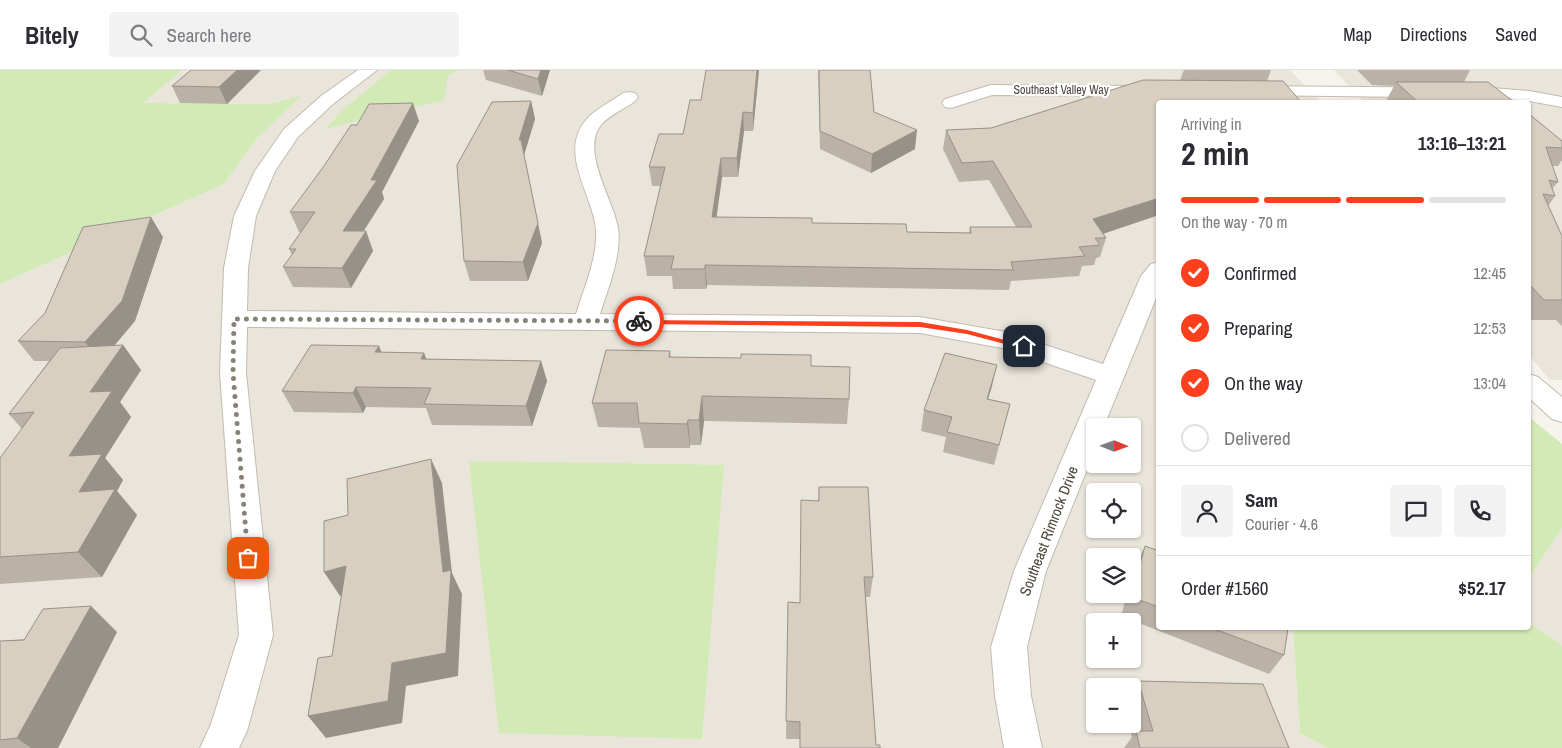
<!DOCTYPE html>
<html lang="en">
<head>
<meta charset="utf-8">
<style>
  :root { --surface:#fff; --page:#f2f2f3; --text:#2b2b33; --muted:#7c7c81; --line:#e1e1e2; --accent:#fc3f1d }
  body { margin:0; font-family:"Archivo Narrow",sans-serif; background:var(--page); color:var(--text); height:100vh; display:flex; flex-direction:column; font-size:19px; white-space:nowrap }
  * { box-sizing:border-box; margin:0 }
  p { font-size:16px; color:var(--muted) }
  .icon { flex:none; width:28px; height:28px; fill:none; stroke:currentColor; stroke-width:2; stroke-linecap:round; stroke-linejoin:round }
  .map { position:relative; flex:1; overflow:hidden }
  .details { position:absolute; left:1156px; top:30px; width:375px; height:530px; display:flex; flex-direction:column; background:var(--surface); border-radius:5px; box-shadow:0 1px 4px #0004 }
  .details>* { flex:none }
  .needle { width:32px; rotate:91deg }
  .fabs { position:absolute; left:1086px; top:348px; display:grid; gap:10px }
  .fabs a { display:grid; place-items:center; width:55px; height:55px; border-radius:5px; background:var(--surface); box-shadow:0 1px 4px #0004; font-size:25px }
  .pin { position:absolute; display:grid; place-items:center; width:42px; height:42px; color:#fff; margin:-21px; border-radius:10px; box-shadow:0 2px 8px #0006 }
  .courier { position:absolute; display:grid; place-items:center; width:50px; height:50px; margin:-25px; border:4px solid #fc3f1d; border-radius:50%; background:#fff; color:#222; box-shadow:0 1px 6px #0007 }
  .headline em { font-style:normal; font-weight:800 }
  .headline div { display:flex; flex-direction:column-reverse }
  .headline { display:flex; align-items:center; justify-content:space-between; height:85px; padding:0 25px }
  h1 { font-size:32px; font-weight:800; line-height:38px }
  .bar { display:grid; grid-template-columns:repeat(4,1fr); gap:8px 5px; align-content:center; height:60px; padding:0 25px }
  .bar i { height:6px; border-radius:4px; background:var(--line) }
  .bar .selected { background:var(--accent) }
  .bar p { grid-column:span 4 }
  .line { display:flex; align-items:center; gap:12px; padding:0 25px; border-top:1px solid var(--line) }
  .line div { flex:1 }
  .round { display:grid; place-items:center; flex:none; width:52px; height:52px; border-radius:5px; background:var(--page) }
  ol { padding:0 25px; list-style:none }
  li { display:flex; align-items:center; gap:15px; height:55px }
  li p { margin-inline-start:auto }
  li .icon { padding:5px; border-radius:50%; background:var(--accent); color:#fff; stroke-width:4 }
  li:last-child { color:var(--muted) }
  li i { width:28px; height:28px; border:2px solid var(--line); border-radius:50% }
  header { display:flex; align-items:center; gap:30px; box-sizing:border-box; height:70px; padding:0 25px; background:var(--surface); border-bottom:1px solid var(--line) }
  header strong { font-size:24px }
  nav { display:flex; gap:28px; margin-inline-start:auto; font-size:18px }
  .search { width:350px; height:45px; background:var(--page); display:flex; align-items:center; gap:12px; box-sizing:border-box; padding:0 18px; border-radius:5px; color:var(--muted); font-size:19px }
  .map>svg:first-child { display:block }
  .residential { fill:#eae5da; fill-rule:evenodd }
  .green { fill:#d2eab5 }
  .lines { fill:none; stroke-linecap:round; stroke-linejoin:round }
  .minor-casing { stroke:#c2bbae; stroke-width:2 }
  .minor { fill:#fff; fill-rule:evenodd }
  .wall { fill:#bab2a6 }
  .shaded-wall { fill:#979187 }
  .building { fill:#d8cfc1; stroke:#979187 }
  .route { fill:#fc3f1d }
  .done { stroke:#878178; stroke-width:5; stroke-dasharray:0 9 }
  .labels { text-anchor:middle; stroke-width:4.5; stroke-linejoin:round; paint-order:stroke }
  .far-street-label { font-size:12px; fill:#4b4439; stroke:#fff }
  .street-label { font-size:15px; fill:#4b4439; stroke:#fff }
</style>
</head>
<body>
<header>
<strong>Bitely</strong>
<div class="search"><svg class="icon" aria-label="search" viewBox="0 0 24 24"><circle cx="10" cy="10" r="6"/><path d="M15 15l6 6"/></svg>Search here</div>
<nav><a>Map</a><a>Directions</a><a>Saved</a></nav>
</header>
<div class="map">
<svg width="1562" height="678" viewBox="0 0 1562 678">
  <rect width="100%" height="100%" fill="#f6f3ec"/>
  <!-- residential -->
  <g class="residential">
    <path d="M182,0H391L346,37L448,6L460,0H1290L1321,32H1159V558H1293L1300,663L1328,678H0V214L224,114L257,68L300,27L269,34L142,33ZM1095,356H1132V394H1095ZM1095,421H1132V459H1095ZM1095,486H1132V524H1095ZM1095,551H1132V589H1095ZM1095,616H1132V654H1095Z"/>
    <path d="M1334,0H1562V310H1550L1529,285V32H1364Z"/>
    <path d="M1562,458V575L1529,553V508Z"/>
  </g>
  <!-- green -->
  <g class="green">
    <path d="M0,0H182L143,33L269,34L301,26L257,68L224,114L0,214Z"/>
    <path d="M391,0H460L448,6L444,30L325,59L346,37Z"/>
    <path d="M1529,347L1562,374V458L1529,508Z"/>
    <path d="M469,391L724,395L702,669L499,663Z"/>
    <path d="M1529,553L1562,575V678H1328L1300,663L1293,558H1529Z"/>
  </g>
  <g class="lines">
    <defs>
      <g id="minor">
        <path d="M358,0H377L333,34L298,67L275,101L256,146L248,198L247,241L576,244C584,218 598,187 596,159C593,125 558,83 586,50C595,39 611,32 623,23L629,22L635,23L638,27L635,31C625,39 609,45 601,55C580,81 614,131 618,158C622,186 608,218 600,244L920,247L1006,262L1103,294L1141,206L1151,194L1159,192V221L1104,356H1095V380L1046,501L1027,577L1031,626L1042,678H1004L995,626L991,577L1014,501L1096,310L1002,278L920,263L247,257L246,303L273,565L247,661L239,678H200L211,654L239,565L220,303L224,198L234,146L255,101L284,59L321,26Z"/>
        <path d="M991,15L1146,16L1152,17L1155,21L1152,25L1146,26L992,25L951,38L945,37L942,33L945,29Z"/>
        <path d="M1254,16L1492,18L1529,21L1562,27V37L1529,31L1492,28L1248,25L1245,21L1248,17Z"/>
        <path d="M1529,304L1538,307L1562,327V352L1552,349L1529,328Z"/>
      </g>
    </defs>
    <!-- minor casing -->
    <use href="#minor" class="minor-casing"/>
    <!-- minor -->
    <use href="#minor" class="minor"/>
  </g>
  <!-- wall -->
  <g class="wall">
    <path d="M261,0L227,34L180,33L172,16Z"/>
    <path d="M483,0H550L542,26L486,10Z"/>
    <path d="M759,0L753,61H744L738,107H722L716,147L812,153L907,162L969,163L970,157H1016L989,110L959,112L943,79L946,60L991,58L1180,10L1184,0H1271L1267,11L1159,32L1103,163L1106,168L1100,187L1096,188L1094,195L1082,196L1079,206L1011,211L1009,220L707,215L706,219H673L672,206H647L644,186L661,116H652L649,97L683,64L701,30Z"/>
    <path d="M818,0H870L874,42L915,79L871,103L820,79Z"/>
    <path d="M1357,0H1470L1464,12L1514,32H1390L1387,29L1394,16L1372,15Z"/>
    <path d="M531,31L535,49L524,85L542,173L528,211H470L464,191Z"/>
    <path d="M1529,44L1562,71V90L1558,96H1552L1558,112L1552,119L1555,126L1548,136L1562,166V256L1556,250H1529Z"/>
    <path d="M419,51L382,122L384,129L364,161H366L373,181L351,218L293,217L283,197L292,185L289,179L301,162H299L290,142Z"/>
    <path d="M163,167L135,251L115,275H123L141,300L120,332L131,347L105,388L123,410L117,421L137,445L102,507L0,514V388L22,359L9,344L49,291H34L18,271Z"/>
    <path d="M670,281L671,287L811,296L849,329L847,354L704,351L701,375H690V378H644L640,358L598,357L592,333Z"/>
    <path d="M382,282L424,283L426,289L541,291L547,311L532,356L432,355L426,338L366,337L363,343L294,342L282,321Z"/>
    <path d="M992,316L988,329L1010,334L994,395L943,382L946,367L921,361L924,340Z"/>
    <path d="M819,417L873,507L870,527H866L876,675L880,678H800V669H786L788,532L800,533L818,431Z"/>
    <path d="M1145,476L1159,481V558H1288L1284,585L1269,604L1121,546L1127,524H1132V505L1135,496Z"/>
    <path d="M117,562L58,678H0V571Z"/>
    <path d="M1138,611L1289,678H1124L1132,667L1128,654H1132V620Z"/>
  </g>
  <!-- shaded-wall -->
  <g class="shaded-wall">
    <path d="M237,0H261L227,34L219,17Z"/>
    <path d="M541,0H550L542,26L538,9Z"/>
    <path d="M757,0H759L753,61V43Z"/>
    <path d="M531,31L535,49L524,85L542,173L528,211L523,192L519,70Z"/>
    <path d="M413,33L419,51L382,122L384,129L351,180L343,161Z"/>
    <path d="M743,42L744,61L738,107L737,88Z"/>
    <path d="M917,60L915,79L871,103L872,84Z"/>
    <path d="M721,88L722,107L714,166L712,147Z"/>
    <path d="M1159,128V145L1088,169L1093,149Z"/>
    <path d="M151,147L163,167L135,251L100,292L85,272Z"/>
    <path d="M366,161L373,181L351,218L342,198Z"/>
    <path d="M705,195L707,215L706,219L705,199Z"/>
    <path d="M123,275L141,300L120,332L131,347L105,388L123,410L117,421L137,445L102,507L78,482L79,422L69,386L90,322Z"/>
    <path d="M379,276L387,296L375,282Z"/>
    <path d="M424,283L432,304L421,289Z"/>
    <path d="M541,291L547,311L532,356L526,336Z"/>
    <path d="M997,295L992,316L982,349L987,329Z"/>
    <path d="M356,317L366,337L363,343L353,323Z"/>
    <path d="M702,326L704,351L701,375L699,350Z"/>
    <path d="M688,350L690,375V378L687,354Z"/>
    <path d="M431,389L442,413L452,503L462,524L458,606L406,616L402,653L326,668L308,646L392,593L443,502Z"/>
    <path d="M346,496L360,520L340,526L324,502Z"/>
    <path d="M91,536L117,562L58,678H31L17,668Z"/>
  </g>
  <!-- building -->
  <g class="building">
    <path d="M191,0H237L219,17L172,16Z"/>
    <path d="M508,0H541L538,9Z"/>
    <path d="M706,0H757L753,43L743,42L737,88H721L712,147L812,148V153L906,154L907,162L971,163L970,157H1032L993,91L962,93L946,60L991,58L1143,10L1283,11L1301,32H1159V128L1093,149L1106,168H1095L1100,175L1079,177L1085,186L1011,192L1013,200L705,195V199H671L674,186H644L665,97H649L659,64H683L690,30H701Z"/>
    <path d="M819,0H870L874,42L917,60L872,84L820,61Z"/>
    <path d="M1396,12H1488L1514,32H1418Z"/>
    <path d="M531,31L519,70H521L538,153L523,192L464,191L457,95L492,32Z"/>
    <path d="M413,33L371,110H377L343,161H366L342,198L283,197L296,179H289L315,142H290L324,96L351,55H357L369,34Z"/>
    <path d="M1529,44L1562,71V78L1546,77L1558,112L1549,110L1555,126L1543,124L1562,166V230H1544L1529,214Z"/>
    <path d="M151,147L122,231L85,272L18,271L45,243L83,157Z"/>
    <path d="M123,275L90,322L112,321L69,386L102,384L79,422L115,419L78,482L0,487V388L34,342L9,344L60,278Z"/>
    <path d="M311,275L379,276L375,282L424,283L421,289L541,291L526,336L424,334L431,318L356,317L353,323L282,321Z"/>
    <path d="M606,280L670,281L669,287L741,288V284L811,285V296L850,297L849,329L702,326L699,350H688L687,354L639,353L637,333H592Z"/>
    <path d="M945,283L997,295L987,329L1010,334L999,375L947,362L952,347L924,340Z"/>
    <path d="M431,389L443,502L451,500L446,583L392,593L388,631L308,646L318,588L332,586L346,496L324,502V451L348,445L347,409Z"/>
    <path d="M819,417H868L873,507H864L876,675H880V678H800V652L786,651L788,532L800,533L801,430L819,431Z"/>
    <path d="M1145,476L1159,481V537L1131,527Z"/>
    <path d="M91,536L17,668L0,670V571L24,570L43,539Z"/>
    <path d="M1212,558H1288L1284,585Z"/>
    <path d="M1138,611L1263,614L1289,678H1140L1136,661H1153Z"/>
  </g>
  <!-- route -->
  <path class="route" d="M636,250L920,252L967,260L1028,276L1024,279L967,264L920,257L639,254L635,251Z"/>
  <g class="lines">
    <!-- done -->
    <path class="done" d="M248,488L233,303L234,249L639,251"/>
  </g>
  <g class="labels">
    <!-- far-street labels -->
    <g class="far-street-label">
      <text x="1061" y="24">Southeast Valley Way</text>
    </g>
    <!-- street labels -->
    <g class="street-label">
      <text transform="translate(1049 461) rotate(-69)" y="5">Southeast Rimrock Drive</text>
    </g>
  </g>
</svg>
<div class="fabs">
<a><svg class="needle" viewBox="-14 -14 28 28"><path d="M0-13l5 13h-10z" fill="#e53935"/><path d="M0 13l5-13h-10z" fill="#7c7c81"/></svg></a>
<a><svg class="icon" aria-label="locate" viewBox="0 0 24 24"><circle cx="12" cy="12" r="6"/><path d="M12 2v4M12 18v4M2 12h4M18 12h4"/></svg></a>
<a><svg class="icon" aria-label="layers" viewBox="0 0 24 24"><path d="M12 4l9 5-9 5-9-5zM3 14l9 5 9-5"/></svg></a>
<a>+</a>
<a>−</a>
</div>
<div class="pin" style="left:248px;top:488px;background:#ea580c"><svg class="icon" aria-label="bag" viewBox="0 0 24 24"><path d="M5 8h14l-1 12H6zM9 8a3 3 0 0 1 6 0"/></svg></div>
<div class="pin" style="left:1024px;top:276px;background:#1f2937"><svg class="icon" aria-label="home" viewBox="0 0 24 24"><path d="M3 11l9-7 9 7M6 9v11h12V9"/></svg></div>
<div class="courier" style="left:639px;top:251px"><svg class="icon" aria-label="bike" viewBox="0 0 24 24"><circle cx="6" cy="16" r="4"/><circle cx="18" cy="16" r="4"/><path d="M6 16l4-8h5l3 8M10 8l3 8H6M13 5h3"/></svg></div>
<section class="details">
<div class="headline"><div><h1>2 min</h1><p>Arriving in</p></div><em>13:16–13:21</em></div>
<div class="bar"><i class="selected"></i><i class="selected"></i><i class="selected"></i><i></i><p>On the way · 70 m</p></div>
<ol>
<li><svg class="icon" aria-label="check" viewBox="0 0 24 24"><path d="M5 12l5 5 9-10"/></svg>Confirmed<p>12:45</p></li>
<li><svg class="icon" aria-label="check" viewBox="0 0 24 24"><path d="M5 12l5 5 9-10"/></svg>Preparing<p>12:53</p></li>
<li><svg class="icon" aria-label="check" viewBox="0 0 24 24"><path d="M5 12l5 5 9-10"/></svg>On the way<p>13:04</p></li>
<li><i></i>Delivered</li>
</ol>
<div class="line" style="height:90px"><a class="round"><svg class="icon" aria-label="person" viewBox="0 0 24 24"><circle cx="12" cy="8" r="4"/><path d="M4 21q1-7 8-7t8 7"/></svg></a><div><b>Sam</b><p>Courier · 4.6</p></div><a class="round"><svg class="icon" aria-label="chat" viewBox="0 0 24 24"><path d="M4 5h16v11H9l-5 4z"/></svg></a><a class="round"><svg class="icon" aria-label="phone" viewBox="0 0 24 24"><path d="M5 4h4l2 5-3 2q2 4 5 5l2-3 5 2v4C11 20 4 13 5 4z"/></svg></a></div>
<div class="line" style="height:65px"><div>Order #1560</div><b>$52.17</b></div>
</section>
</div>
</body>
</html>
